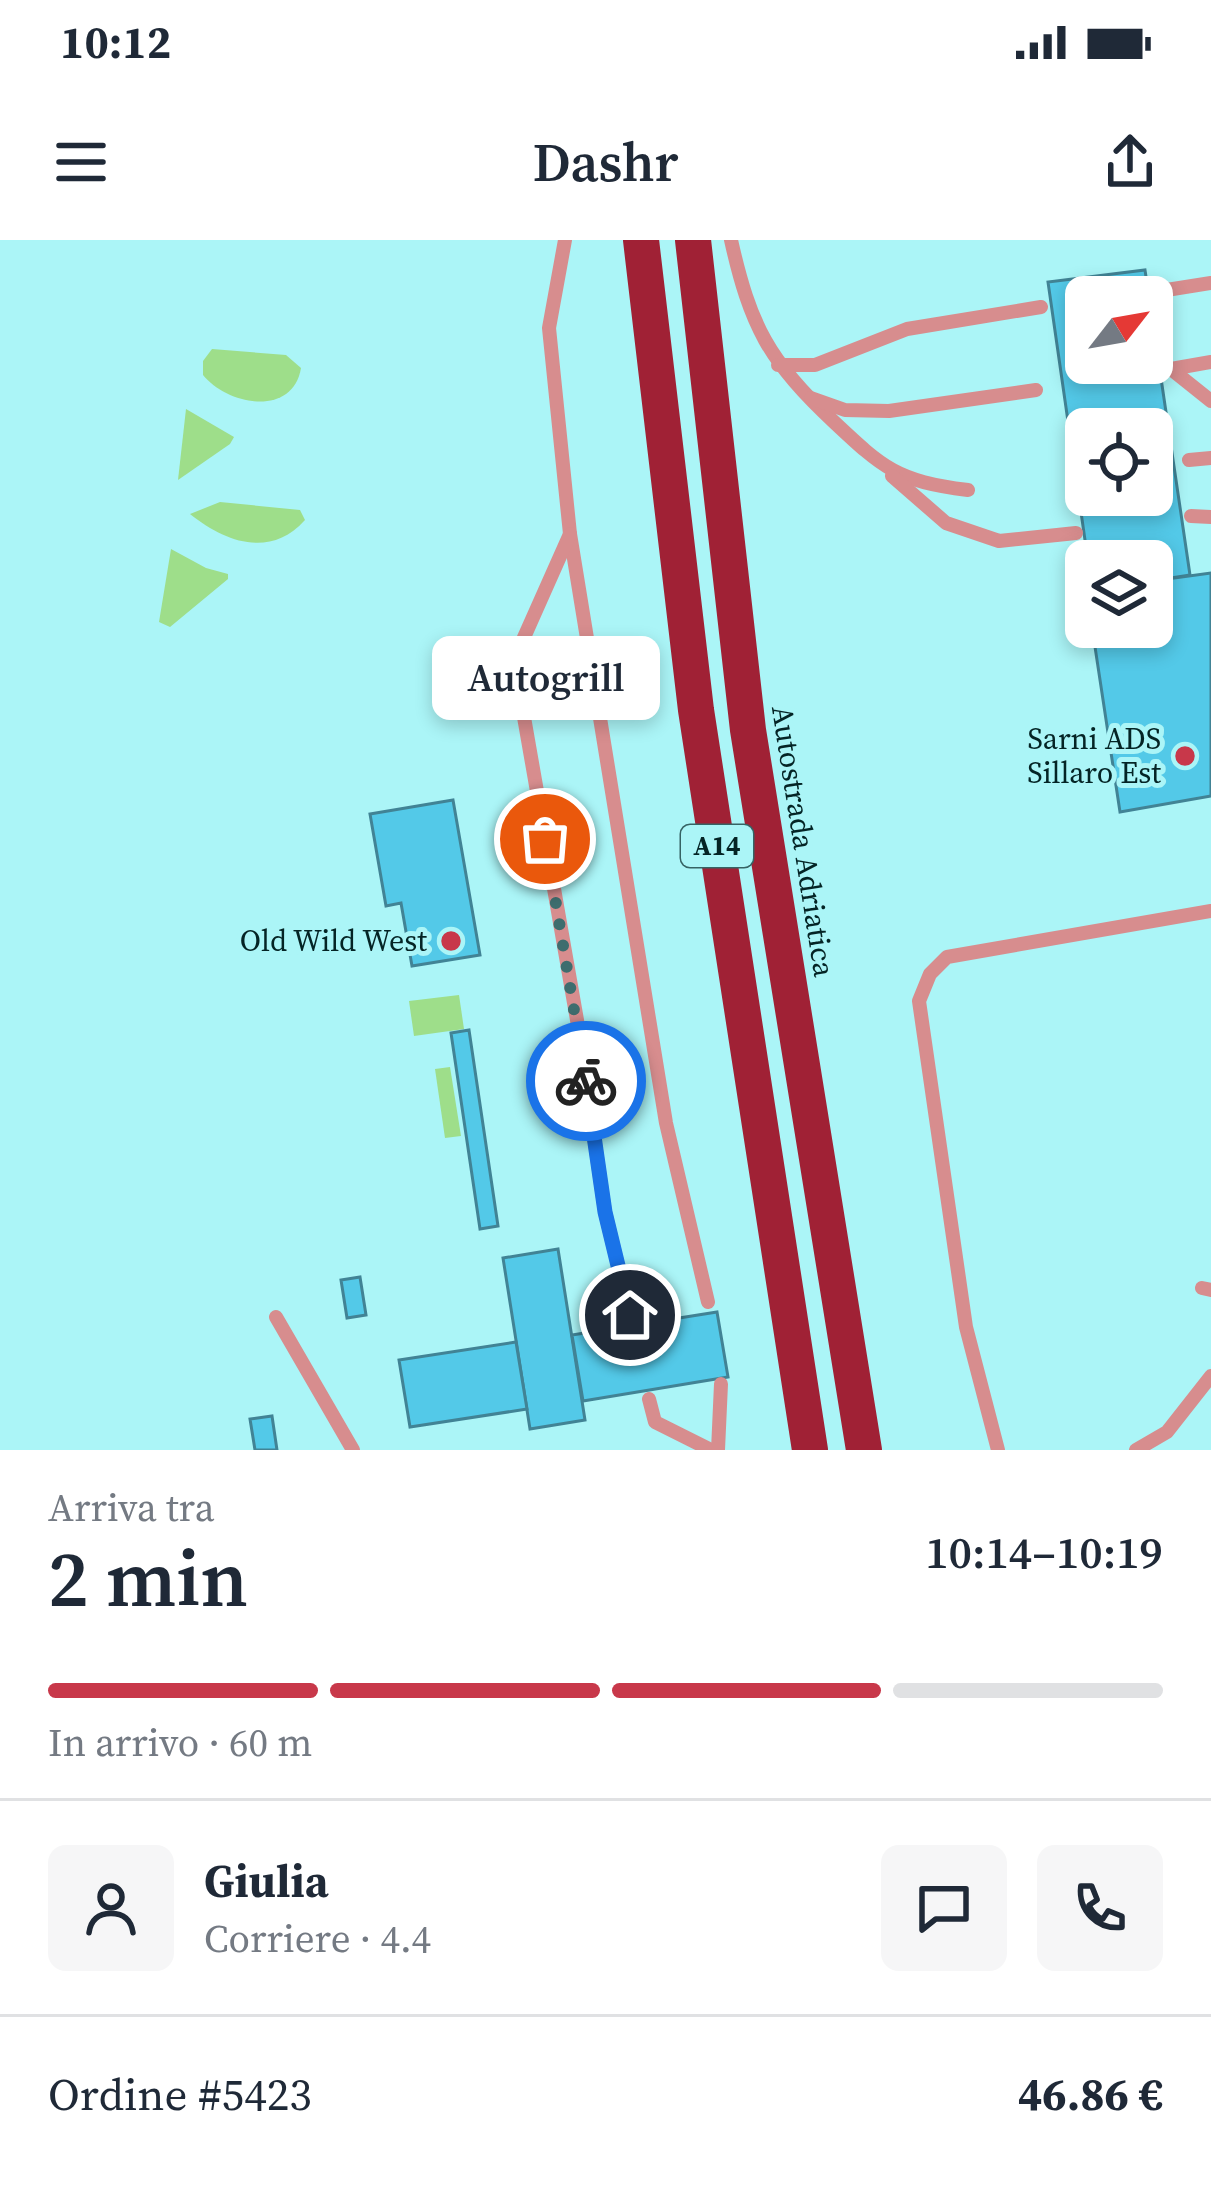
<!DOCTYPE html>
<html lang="it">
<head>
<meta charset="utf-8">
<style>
  :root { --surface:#fff; --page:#f6f6f7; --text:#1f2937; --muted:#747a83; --line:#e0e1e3; --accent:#c8384a }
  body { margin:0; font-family:"Source Serif 4",serif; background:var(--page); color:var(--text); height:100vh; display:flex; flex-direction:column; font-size:45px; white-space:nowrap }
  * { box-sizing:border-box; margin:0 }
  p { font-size:39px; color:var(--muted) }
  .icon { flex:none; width:66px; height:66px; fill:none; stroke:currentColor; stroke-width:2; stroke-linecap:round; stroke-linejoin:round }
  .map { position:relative; height:1210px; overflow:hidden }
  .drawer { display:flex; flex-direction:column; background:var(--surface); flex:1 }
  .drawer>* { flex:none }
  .needle { width:78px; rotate:59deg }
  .buttons { position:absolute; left:1065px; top:36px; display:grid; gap:24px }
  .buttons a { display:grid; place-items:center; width:108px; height:108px; border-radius:18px; background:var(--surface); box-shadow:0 6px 18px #0003; font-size:60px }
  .pin { position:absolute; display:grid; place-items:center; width:102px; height:102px; color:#fff; margin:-51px; border:6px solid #fff; border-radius:50%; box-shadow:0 3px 12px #0007 }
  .courier { position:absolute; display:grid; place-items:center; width:120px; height:120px; margin:-60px; border:9px solid #1a73e8; border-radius:50%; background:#fff; color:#222; box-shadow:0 3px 15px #0007 }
  .bubble { position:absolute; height:84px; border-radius:18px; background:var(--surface); box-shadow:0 6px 18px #0003; font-size:39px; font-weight:600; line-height:84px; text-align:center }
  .overview em { font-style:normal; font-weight:600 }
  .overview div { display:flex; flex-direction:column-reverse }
  .overview { display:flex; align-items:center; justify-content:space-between; height:204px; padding:0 48px }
  h1 { font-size:78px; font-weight:600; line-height:90px }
  .bar { display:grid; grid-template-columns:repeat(4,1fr); gap:18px 12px; align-content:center; height:144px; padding:0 48px }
  .bar i { height:15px; border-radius:9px; background:var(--line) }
  .bar .selected { background:var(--accent) }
  .bar p { grid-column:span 4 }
  .line { display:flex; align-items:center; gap:30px; padding:0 48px; border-top:3px solid var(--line) }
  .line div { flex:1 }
  .round { display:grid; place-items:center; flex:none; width:126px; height:126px; border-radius:18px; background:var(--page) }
  .status { display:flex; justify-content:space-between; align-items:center; height:84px; padding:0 60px; background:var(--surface); direction:ltr }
  .status svg { height:33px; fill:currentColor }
  header { display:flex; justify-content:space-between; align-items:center; height:156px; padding:0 48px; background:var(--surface); font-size:54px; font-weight:600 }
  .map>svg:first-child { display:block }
  .green { fill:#9ede8a }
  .building { fill:#53c9e8; stroke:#418395; stroke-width:3; fill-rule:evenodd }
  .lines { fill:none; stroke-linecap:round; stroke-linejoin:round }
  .lane { stroke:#d78d8e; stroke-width:14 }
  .highway { stroke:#a02135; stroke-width:36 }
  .done { stroke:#3e6d6e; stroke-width:12; stroke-dasharray:0 21.6 }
  .route { stroke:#1a73e8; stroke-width:15 }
  .poi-dot { fill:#c8384a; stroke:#abf5f7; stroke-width:4.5 }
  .labels { text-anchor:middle; stroke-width:10; stroke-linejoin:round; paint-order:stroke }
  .shield { fill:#abf5f7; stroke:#366364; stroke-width:3 }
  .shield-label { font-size:27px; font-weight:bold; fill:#042425 }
  .poi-label { font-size:30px; fill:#042425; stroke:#abf5f7; text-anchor:end }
  .street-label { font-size:30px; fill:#042425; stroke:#abf5f7 }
</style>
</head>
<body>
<div class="status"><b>10:12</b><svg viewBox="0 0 49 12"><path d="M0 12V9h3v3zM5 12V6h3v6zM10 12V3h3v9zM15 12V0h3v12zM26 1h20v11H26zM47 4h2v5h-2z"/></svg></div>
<header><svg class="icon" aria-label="menu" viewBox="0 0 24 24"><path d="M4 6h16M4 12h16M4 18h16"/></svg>Dashr<svg class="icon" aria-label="share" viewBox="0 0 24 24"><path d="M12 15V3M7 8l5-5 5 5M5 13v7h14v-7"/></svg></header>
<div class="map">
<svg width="1211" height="1210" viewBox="0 0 1211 1210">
  <rect width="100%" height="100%" fill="#abf5f7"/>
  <!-- green -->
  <g class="green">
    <path d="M212,109L286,115L301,128C293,177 228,166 203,135V121Z"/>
    <path d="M186,169L234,197L230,204L178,240Z"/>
    <path d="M220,262L300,270L305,280C270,319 225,302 190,274Z"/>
    <path d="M171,309L206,328L228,334V339L170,387L159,382Z"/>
    <path d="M459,755L464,789L414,796L409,761Z"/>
    <path d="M450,827L461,896L445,898L435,829Z"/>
  </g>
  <!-- building -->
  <g class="building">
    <path d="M1145,30L1149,57H1086V123H1152V77L1190,335L1152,341V321H1088L1048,42ZM1086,189H1152V255H1086Z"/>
    <path d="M1211,333V556L1120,572L1092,387H1152V341Z"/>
    <path d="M453,560L480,715L412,726L401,663L386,666L370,574Z"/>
    <path d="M469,790L498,986L480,989L451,793Z"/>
    <path d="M558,1009L585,1180L530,1189L503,1018Z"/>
    <path d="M360,1037L366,1075L347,1078L341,1040Z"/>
    <path d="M717,1072L728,1137L583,1161L572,1095Z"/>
    <path d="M516,1102L527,1169L410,1187L399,1120Z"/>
    <path d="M272,1176L277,1210H255L250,1179Z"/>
  </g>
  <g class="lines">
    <!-- lane -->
    <g class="lane">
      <path d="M565,0L549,88L570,294L666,883L708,1062"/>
      <path d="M731,0C750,85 769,122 833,181C884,229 897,241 968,250"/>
      <path d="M1154,52L1211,43"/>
      <path d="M778,125H815L907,89L1041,67"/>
      <path d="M1171,129L1211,161"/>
      <path d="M1171,129L1211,122"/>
      <path d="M811,158L845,170L889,171L1036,150"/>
      <path d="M1189,220L1211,218"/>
      <path d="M892,236L946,283L999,301L1076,293"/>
      <path d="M1191,276L1211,277"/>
      <path d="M570,294L514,420L577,780L605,972L630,1075"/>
      <path d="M1202,1048L1211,1050"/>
      <path d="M276,1077L353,1210"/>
      <path d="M649,1159L655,1182L711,1210"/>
      <path d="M718,1210L721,1144"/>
      <path d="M998,1210L966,1087L919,761L930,734L947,717L1211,671"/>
      <path d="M1136,1210L1167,1192L1211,1136"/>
    </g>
    <!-- highway -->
    <g class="highway">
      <path d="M641,0L696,470L810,1210"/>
      <path d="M693,0L748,490L864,1210"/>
    </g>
  </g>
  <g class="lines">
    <!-- done -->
    <path class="done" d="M545,599L586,841"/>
    <!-- route -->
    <path class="route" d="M586,841L605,972L630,1075"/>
  </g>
  <!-- markers -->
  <g class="poi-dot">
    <circle cx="1185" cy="516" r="12"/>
    <circle cx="451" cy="701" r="12"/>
  </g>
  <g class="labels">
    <!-- shield labels -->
    <rect class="shield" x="681" y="585" width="72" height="42" rx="9"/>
    <g class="shield-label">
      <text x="717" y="615">A14</text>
    </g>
    <!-- poi labels -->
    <g class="poi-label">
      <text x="1161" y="509">Sarni ADS<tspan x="1161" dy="34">Sillaro Est</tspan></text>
      <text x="427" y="711">Old Wild West</text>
    </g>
    <!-- street labels -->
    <g class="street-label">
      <text transform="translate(803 601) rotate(81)" y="10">Autostrada Adriatica</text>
    </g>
  </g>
</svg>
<div class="buttons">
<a><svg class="needle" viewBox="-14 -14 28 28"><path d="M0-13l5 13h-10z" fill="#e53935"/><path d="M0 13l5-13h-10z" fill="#747a83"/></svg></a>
<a><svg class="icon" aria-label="locate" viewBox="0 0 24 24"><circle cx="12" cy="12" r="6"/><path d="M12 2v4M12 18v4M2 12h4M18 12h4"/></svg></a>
<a><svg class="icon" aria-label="layers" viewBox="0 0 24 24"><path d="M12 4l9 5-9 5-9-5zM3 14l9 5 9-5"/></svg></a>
</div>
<div class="pin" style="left:545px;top:599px;background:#ea580c"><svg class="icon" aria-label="bag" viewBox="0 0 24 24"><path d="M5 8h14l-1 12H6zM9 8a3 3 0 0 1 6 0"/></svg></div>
<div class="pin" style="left:630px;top:1075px;background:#1f2937"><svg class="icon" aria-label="home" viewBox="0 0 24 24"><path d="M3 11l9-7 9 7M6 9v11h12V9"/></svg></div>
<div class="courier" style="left:586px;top:841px"><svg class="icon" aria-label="bike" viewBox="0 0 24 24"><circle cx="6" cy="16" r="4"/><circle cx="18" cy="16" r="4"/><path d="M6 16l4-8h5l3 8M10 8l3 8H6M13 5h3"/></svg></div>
<div class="bubble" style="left:432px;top:396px;width:228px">Autogrill</div>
</div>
<section class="drawer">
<div class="overview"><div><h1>2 min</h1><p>Arriva tra</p></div><em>10:14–10:19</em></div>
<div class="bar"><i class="selected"></i><i class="selected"></i><i class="selected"></i><i></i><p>In arrivo · 60 m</p></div>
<div class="line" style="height:216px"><a class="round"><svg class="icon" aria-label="person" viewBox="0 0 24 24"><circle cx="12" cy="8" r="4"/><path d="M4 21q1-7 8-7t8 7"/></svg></a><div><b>Giulia</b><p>Corriere · 4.4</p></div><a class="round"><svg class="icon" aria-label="chat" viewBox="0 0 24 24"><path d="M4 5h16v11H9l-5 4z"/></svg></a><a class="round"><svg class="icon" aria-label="phone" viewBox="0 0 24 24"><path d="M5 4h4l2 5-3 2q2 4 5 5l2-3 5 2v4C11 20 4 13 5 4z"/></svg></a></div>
<div class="line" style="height:156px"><div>Ordine #5423</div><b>46.86 €</b></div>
</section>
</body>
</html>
